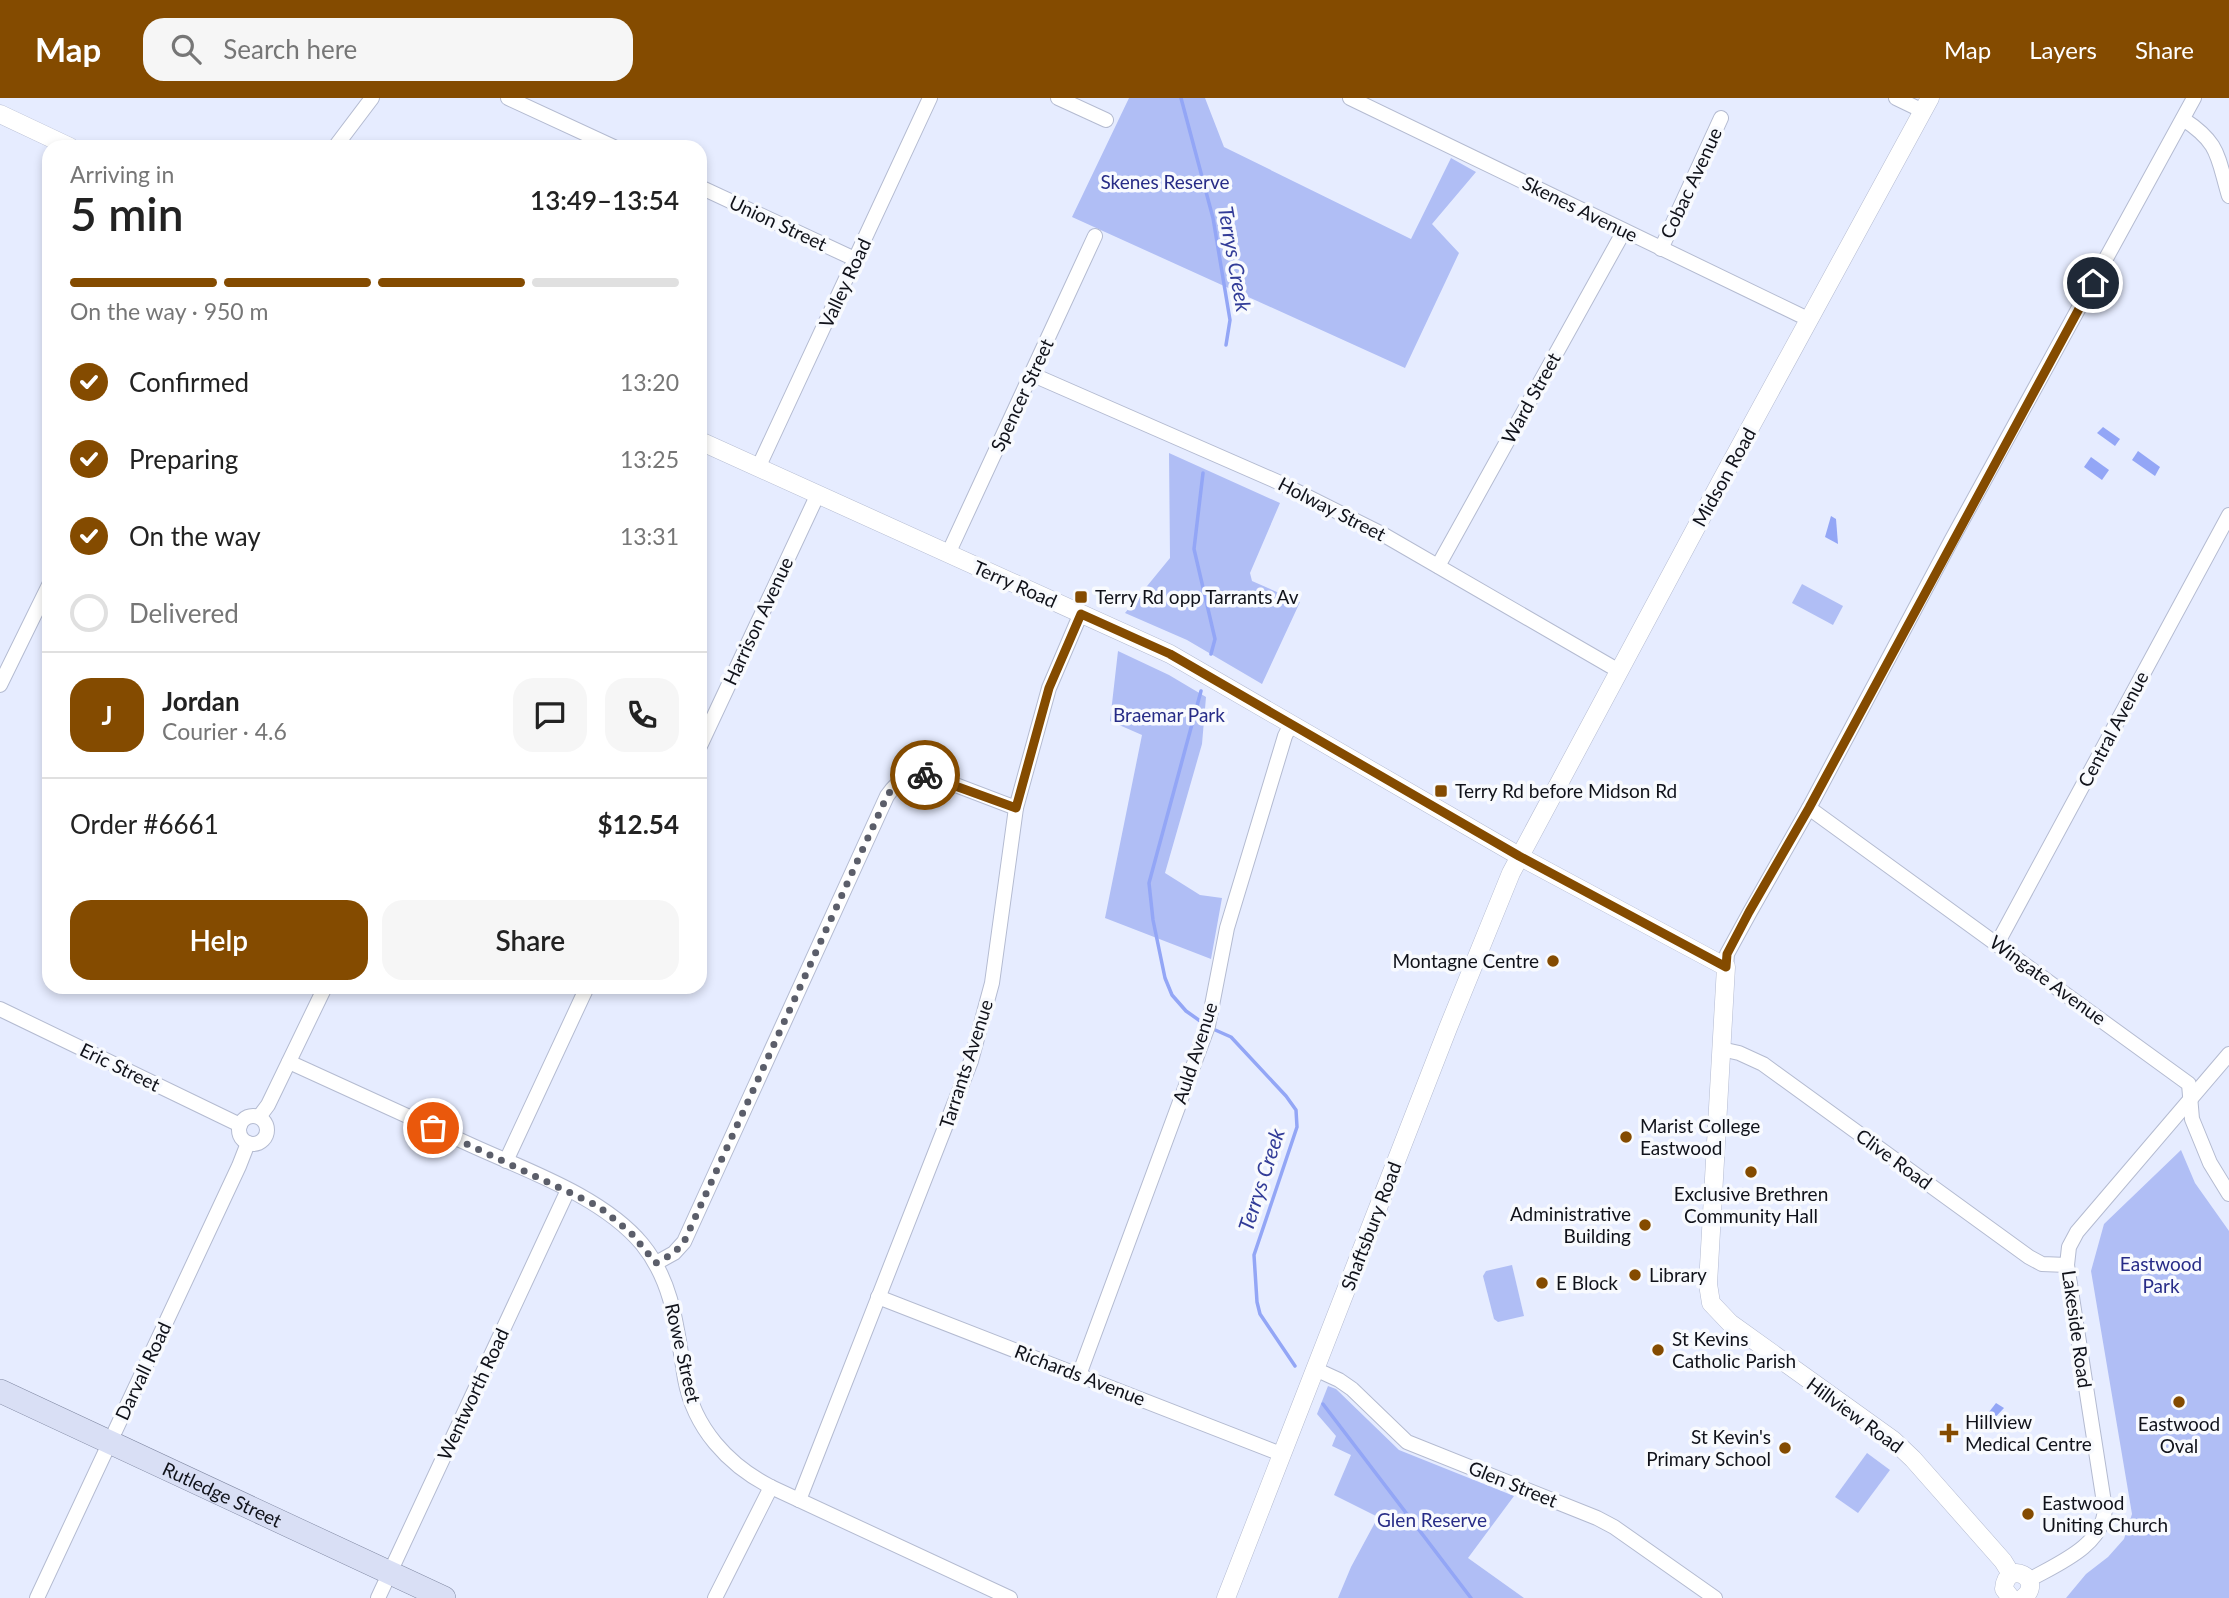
<!DOCTYPE html>
<html lang="en">
<head>
<meta charset="utf-8">
<style>
  :root { --surface:#fff; --page:#f6f6f6; --text:#222; --muted:#767676; --line:#e0e0e0; --accent:#844b00 }
  body { margin:0; font-family:Lato,sans-serif; background:var(--page); color:var(--text); height:100vh; display:flex; flex-direction:column; font-size:26px; white-space:nowrap }
  * { box-sizing:border-box; margin:0 }
  p { font-size:23px; color:var(--muted) }
  .icon { flex:none; width:38px; height:38px; fill:none; stroke:currentColor; stroke-width:2; stroke-linecap:round; stroke-linejoin:round }
  .map { position:relative; flex:1; overflow:hidden }
  .sheet { position:absolute; left:42px; top:42px; width:665px; height:854px; display:flex; flex-direction:column; background:var(--surface); border-radius:21px; box-shadow:0 4px 10px #0003 }
  .sheet>* { flex:none }
  .pin { position:absolute; display:grid; place-items:center; width:60px; height:60px; color:#fff; margin:-30px; border:4px solid #fff; border-radius:50%; box-shadow:0 2px 7px #0007 }
  .courier { position:absolute; display:grid; place-items:center; width:70px; height:70px; margin:-35px; border:5px solid #844b00; border-radius:50%; background:#fff; color:#222; box-shadow:0 2px 9px #0007 }
  .headline em { font-style:normal; font-weight:600 }
  .headline div { display:flex; flex-direction:column-reverse }
  .headline { display:flex; align-items:center; justify-content:space-between; height:119px; padding:0 28px }
  h1 { font-size:46px; font-weight:600; line-height:52px }
  .bar { display:grid; grid-template-columns:repeat(4,1fr); gap:10px 7px; align-content:center; height:84px; padding:0 28px }
  .bar i { height:9px; border-radius:5px; background:var(--line) }
  .bar .active { background:var(--accent) }
  .bar p { grid-column:span 4 }
  .line { display:flex; align-items:center; gap:18px; padding:0 28px; border-top:2px solid var(--line) }
  .line div { flex:1 }
  .round { display:grid; place-items:center; flex:none; width:74px; height:74px; border-radius:21px; background:var(--page) }
  ol { padding:0 28px; list-style:none }
  li { display:flex; align-items:center; gap:21px; height:77px }
  li p { margin-inline-start:auto }
  li .icon { padding:7px; border-radius:50%; background:var(--accent); color:#fff; stroke-width:4 }
  li:last-child { color:var(--muted) }
  li i { width:38px; height:38px; border:4px solid var(--line); border-radius:50% }
  .primary-button { display:flex; gap:14px; margin-top:auto; padding:14px 28px }
  .primary-button a { flex:1; height:80px; border-radius:21px; background:var(--accent); color:#fff; font-size:28px; font-weight:600; line-height:80px; text-align:center }
  .primary-button a+a { background:var(--page); color:var(--text) }
  header { display:flex; align-items:center; gap:42px; box-sizing:border-box; height:98px; padding:0 35px; background:var(--accent); color:#fff }
  header strong { font-size:33px }
  nav { display:flex; gap:38px; margin-inline-start:auto; font-size:24px }
  .search { width:490px; height:63px; background:var(--page); display:flex; align-items:center; gap:18px; box-sizing:border-box; padding:0 24px; border-radius:21px; color:var(--muted); font-size:26px }
  .map>svg:first-child { display:block }
  .green { fill:#b0bef5 }
  .water { fill:#93a6f6 }
  .lines { fill:none; stroke-linecap:round; stroke-linejoin:round }
  .stream { stroke:#93a6f6; stroke-width:3.5 }
  .minor-casing { stroke:#b4bbd1; stroke-width:16 }
  .tertiary-casing { stroke:#b4bbd1; stroke-width:19 }
  .primary-casing { stroke:#828aa4; stroke-width:24 }
  .minor { stroke:#fff; stroke-width:14 }
  .tertiary { stroke:#fff; stroke-width:18 }
  .primary { stroke:#d9dff5; stroke-width:23 }
  .done { stroke:#5b5e6a; stroke-width:7; stroke-dasharray:0 12.6 }
  .route { stroke:#844b00; stroke-width:9 }
  .poi-dot { fill:#844b00; stroke:#f8fafe; stroke-width:2.5 }
  .labels { text-anchor:middle; stroke-width:7; stroke-linejoin:round; paint-order:stroke }
  .park-label { font-size:19px; fill:#272c87; stroke:#f8fafe }
  .street-label { font-size:19px; fill:#10121a; stroke:#f8fafe }
  .poi-label { font-size:19px; fill:#10121a; stroke:#f8fafe; text-anchor:start }
  .water-label { font-size:21px; font-style:italic; fill:#323c98; stroke:#f8fafe }
</style>
</head>
<body>
<header>
<strong>Map</strong>
<div class="search"><svg class="icon" aria-label="search" viewBox="0 0 24 24"><circle cx="10" cy="10" r="6"/><path d="M15 15l6 6"/></svg>Search here</div>
<nav><a>Map</a><a>Layers</a><a>Share</a></nav>
</header>
<div class="map">
<svg width="2229" height="1500" viewBox="0 0 2229 1500">
  <rect width="100%" height="100%" fill="#e6ecff"/>
  <!-- green -->
  <g class="green">
    <path d="M1129,0H1205L1224,49L1411,141L1451,60L1476,74L1432,126L1459,155L1405,270L1072,119Z"/>
    <path d="M1169,355L1280,405L1250,475L1252,483L1300,504L1262,586L1187,542L1125,515L1170,460Z"/>
    <path d="M1802,486L1843,508L1833,527L1792,505Z"/>
    <path d="M1118,553L1169,577L1206,599L1202,646L1165,775L1200,797L1222,800L1211,861L1105,820L1142,637L1110,623Z"/>
    <path d="M2181,1052L2195,1085L2229,1133V1500H2066L2086,1476L2108,1459L2124,1441L2132,1416L2091,1173L2104,1126Z"/>
    <path d="M1512,1167L1524,1218L1498,1224L1494,1221L1483,1178L1486,1173Z"/>
    <path d="M1328,1288L1336,1291L1399,1352L1514,1398L1468,1460L1524,1500H1338L1351,1469L1378,1419L1334,1397L1351,1357L1332,1348L1336,1338L1317,1316Z"/>
    <path d="M1867,1355L1890,1372L1858,1415L1835,1399Z"/>
  </g>
  <!-- water -->
  <g class="water">
    <path d="M2103,329L2120,341L2115,348L2097,335Z"/>
    <path d="M2138,353L2160,369L2155,378L2132,362Z"/>
    <path d="M2091,359L2109,372L2102,382L2084,369Z"/>
    <path d="M1831,418L1836,421L1838,446L1825,439Z"/>
    <path d="M1996,1305L2004,1310L1988,1327L1982,1323Z"/>
  </g>
  <g class="lines">
    <!-- stream -->
    <g class="stream">
      <path d="M1181,0L1213,120L1230,222L1226,247"/>
      <path d="M1203,375L1194,451L1215,541L1211,556"/>
      <path d="M1201,593L1149,785L1153,822L1165,880L1172,897L1186,913L1203,925"/>
      <path d="M1213,931L1231,939L1286,998L1296,1012L1297,1029L1254,1157L1257,1204L1260,1216L1295,1268"/>
      <path d="M1323,1306L1471,1500"/>
    </g>
    <defs>
      <g id="minor">
        <path d="M508,0L614,49"/>
        <path d="M1058,0L1106,22"/>
        <path d="M1350,0L1810,222"/>
        <path d="M1896,0L1923,13"/>
        <path d="M2183,21C2220,45 2217,58 2229,98"/>
        <path d="M335,49L372,0"/>
        <path d="M700,89L857,162"/>
        <path d="M1661,151L1721,20"/>
        <path d="M1031,276L1278,384L1384,437L1619,573"/>
        <path d="M758,370L930,0"/>
        <path d="M948,456L1095,138"/>
        <path d="M1438,468L1624,133"/>
        <path d="M0,587L49,487"/>
        <path d="M700,648L817,398"/>
        <path d="M1809,710L2189,986L2192,1021L2210,1065L2229,1096"/>
        <path d="M1997,846L2229,417"/>
        <path d="M1726,869L1727,856L1750,814L1809,710L1951,443L2194,0"/>
        <path d="M0,911L240,1027"/>
        <path d="M1721,951L1739,955L1763,966L2029,1159L2042,1166L2067,1167"/>
        <path d="M289,964C350,992 412,1020 473,1048C528,1073 603,1099 642,1146C674,1185 677,1233 685,1281C694,1330 728,1367 771,1389L1010,1500"/>
        <circle cx="253" cy="1032" r="14"/>
        <path d="M259,1019L268,1007L325,889"/>
        <path d="M506,1063L587,889"/>
        <path d="M656,1165L674,1155L684,1144L887,698C899,680 911,675 932,678L1016,710"/>
        <path d="M878,1199L1281,1356"/>
        <path d="M1315,1271L1339,1282L1352,1291L1407,1344L1597,1420L1614,1429L1715,1500"/>
        <path d="M1079,1277L1208,928L1227,830L1285,638L1291,626"/>
        <path d="M799,1402L971,963L992,885L1016,710L1049,590L1081,515"/>
        <path d="M2029,1482C2057,1466 2103,1448 2105,1411L2067,1167L2069,1149L2077,1134L2229,956"/>
        <path d="M37,1500L239,1068L248,1045"/>
        <path d="M378,1500L568,1092"/>
        <path d="M715,1500L771,1389"/>
      </g>
      <g id="tertiary">
        <path d="M0,16L70,49"/>
        <path d="M700,343L1170,556L1519,758L1726,869L1708,1186L1711,1205L1730,1225L1893,1342L1913,1361L2003,1463L2011,1476"/>
        <path d="M1226,1500L1448,930L1511,775L1721,383L1930,0"/>
        <path d="M2011,1500L2004,1491C2006,1460 2046,1481 2023,1500"/>
      </g>
      <g id="primary">
        <path id="s1" d="M0,1293L444,1500"/>
      </g>
    </defs>
    <!-- minor casing -->
    <use href="#minor" class="minor-casing"/>
    <!-- tertiary casing -->
    <use href="#tertiary" class="tertiary-casing"/>
    <!-- primary casing -->
    <use href="#primary" class="primary-casing"/>
    <!-- minor -->
    <use href="#minor" class="minor"/>
    <!-- tertiary -->
    <use href="#tertiary" class="tertiary"/>
    <!-- primary -->
    <use href="#primary" class="primary"/>
  </g>
  <g class="lines">
    <!-- done -->
    <path class="done" d="M433,1030L598,1108L631,1135L656,1165L674,1155L684,1144L887,698C897,683 907,676 925,677"/>
    <!-- route -->
    <path class="route" d="M925,677L1016,710L1049,590L1081,516L1170,556L1519,758L1726,869L1727,856L1749,814L1809,710L2093,185"/>
  </g>
  <!-- markers -->
  <g class="poi-dot">
    <rect x="1074" y="492" width="14" height="14" rx="3.5"/>
    <rect x="1434" y="686" width="14" height="14" rx="3.5"/>
    <circle cx="1553" cy="863" r="7"/>
    <circle cx="1626" cy="1039" r="7"/>
    <circle cx="1751" cy="1074" r="7"/>
    <circle cx="1645" cy="1127" r="7"/>
    <circle cx="1635" cy="1177" r="7"/>
    <circle cx="1542" cy="1185" r="7"/>
    <circle cx="1658" cy="1252" r="7"/>
    <circle cx="2179" cy="1304" r="7"/>
    <path d="M1945.5 1324.5h7v7h7v7h-7v7h-7v-7h-7v-7h7z"/>
    <circle cx="1785" cy="1350" r="7"/>
    <circle cx="2028" cy="1416" r="7"/>
  </g>
  <g class="labels">
    <!-- park labels -->
    <g class="park-label">
      <text x="1165" y="91">Skenes Reserve</text>
      <text x="1169" y="624">Braemar Park</text>
      <text x="2161" y="1173">Eastwood<tspan x="2161" dy="22">Park</tspan></text>
      <text x="1432" y="1429">Glen Reserve</text>
    </g>
    <!-- street labels -->
    <g class="street-label">
      <text transform="translate(1691 85) rotate(-65)" y="7">Cobac Avenue</text>
      <text transform="translate(1580 111) rotate(26)" y="7">Skenes Avenue</text>
      <text transform="translate(778 125) rotate(25)" y="7">Union Street</text>
      <text transform="translate(845 185) rotate(-65)" y="7">Valley Road</text>
      <text transform="translate(1022 297) rotate(-65)" y="7">Spencer Street</text>
      <text transform="translate(1531 300) rotate(-61)" y="7">Ward Street</text>
      <text transform="translate(1724 379) rotate(-61)" y="7">Midson Road</text>
      <text transform="translate(1332 411) rotate(27)" y="7">Holway Street</text>
      <text transform="translate(1015 486) rotate(24)" y="7">Terry Road</text>
      <text transform="translate(758 523) rotate(-65)" y="7">Harrison Avenue</text>
      <text transform="translate(2113 631) rotate(-62)" y="7">Central Avenue</text>
      <text transform="translate(2048 882) rotate(36)" y="7">Wingate Avenue</text>
      <text transform="translate(1195 955) rotate(-72)" y="7">Auld Avenue</text>
      <text transform="translate(966 966) rotate(-72)" y="7">Tarrants Avenue</text>
      <text transform="translate(120 969) rotate(26)" y="7">Eric Street</text>
      <text transform="translate(1894 1061) rotate(36)" y="7">Clive Road</text>
      <text transform="translate(1371 1128) rotate(-69)" y="7">Shaftsbury Road</text>
      <text transform="translate(2077 1231) rotate(82)" y="7">Lakeside Road</text>
      <text transform="translate(683 1255) rotate(77)" y="7">Rowe Street</text>
      <text transform="translate(143 1273) rotate(-65)" y="7">Darvall Road</text>
      <text transform="translate(1080 1277) rotate(21)" y="7">Richards Avenue</text>
      <text transform="translate(473 1296) rotate(-65)" y="7">Wentworth Road</text>
      <text transform="translate(1855 1317) rotate(36)" y="7">Hillview Road</text>
      <text transform="translate(1513 1386) rotate(22)" y="7">Glen Street</text>
      <text dy="7" stroke="none"><textPath href="#s1" startOffset="245">Rutledge Street</textPath></text>
    </g>
    <!-- poi labels -->
    <g class="poi-label">
      <text x="1095" y="506">Terry Rd opp Tarrants Av</text>
      <text x="1455" y="700">Terry Rd before Midson Rd</text>
      <text x="1539" y="870" text-anchor="end">Montagne Centre</text>
      <text x="1640" y="1035">Marist College<tspan x="1640" dy="22">Eastwood</tspan></text>
      <text x="1751" y="1103" text-anchor="middle">Exclusive Brethren<tspan x="1751" dy="22">Community Hall</tspan></text>
      <text x="1631" y="1123" text-anchor="end">Administrative<tspan x="1631" dy="22">Building</tspan></text>
      <text x="1649" y="1184">Library</text>
      <text x="1556" y="1192">E Block</text>
      <text x="1672" y="1248">St Kevins<tspan x="1672" dy="22">Catholic Parish</tspan></text>
      <text x="1965" y="1331">Hillview<tspan x="1965" dy="22">Medical Centre</tspan></text>
      <text x="2179" y="1333" text-anchor="middle">Eastwood<tspan x="2179" dy="22">Oval</tspan></text>
      <text x="1771" y="1346" text-anchor="end">St Kevin's<tspan x="1771" dy="22">Primary School</tspan></text>
      <text x="2042" y="1412">Eastwood<tspan x="2042" dy="22">Uniting Church</tspan></text>
    </g>
    <!-- water labels -->
    <g class="water-label">
      <text transform="translate(1234 161) rotate(80)" y="7">Terrys Creek</text>
      <text transform="translate(1262 1082) rotate(-72)" y="7">Terrys Creek</text>
    </g>
  </g>
</svg>
<div class="pin" style="left:433px;top:1030px;background:#ea580c"><svg class="icon" aria-label="bag" viewBox="0 0 24 24"><path d="M5 8h14l-1 12H6zM9 8a3 3 0 0 1 6 0"/></svg></div>
<div class="pin" style="left:2093px;top:185px;background:#1f2937"><svg class="icon" aria-label="home" viewBox="0 0 24 24"><path d="M3 11l9-7 9 7M6 9v11h12V9"/></svg></div>
<div class="courier" style="left:925px;top:677px"><svg class="icon" aria-label="bike" viewBox="0 0 24 24"><circle cx="6" cy="16" r="4"/><circle cx="18" cy="16" r="4"/><path d="M6 16l4-8h5l3 8M10 8l3 8H6M13 5h3"/></svg></div>
<section class="sheet">
<div class="headline"><div><h1>5 min</h1><p>Arriving in</p></div><em>13:49–13:54</em></div>
<div class="bar"><i class="active"></i><i class="active"></i><i class="active"></i><i></i><p>On the way · 950 m</p></div>
<ol>
<li><svg class="icon" aria-label="check" viewBox="0 0 24 24"><path d="M5 12l5 5 9-10"/></svg>Confirmed<p>13:20</p></li>
<li><svg class="icon" aria-label="check" viewBox="0 0 24 24"><path d="M5 12l5 5 9-10"/></svg>Preparing<p>13:25</p></li>
<li><svg class="icon" aria-label="check" viewBox="0 0 24 24"><path d="M5 12l5 5 9-10"/></svg>On the way<p>13:31</p></li>
<li><i></i>Delivered</li>
</ol>
<div class="line" style="height:126px"><b class="round" style="background:var(--accent);color:#fff">J</b><div><b>Jordan</b><p>Courier · 4.6</p></div><a class="round"><svg class="icon" aria-label="chat" viewBox="0 0 24 24"><path d="M4 5h16v11H9l-5 4z"/></svg></a><a class="round"><svg class="icon" aria-label="phone" viewBox="0 0 24 24"><path d="M5 4h4l2 5-3 2q2 4 5 5l2-3 5 2v4C11 20 4 13 5 4z"/></svg></a></div>
<div class="line" style="height:91px"><div>Order #6661</div><b>$12.54</b></div>
<div class="primary-button"><a>Help</a><a>Share</a></div>
</section>
</div>
</body>
</html>
